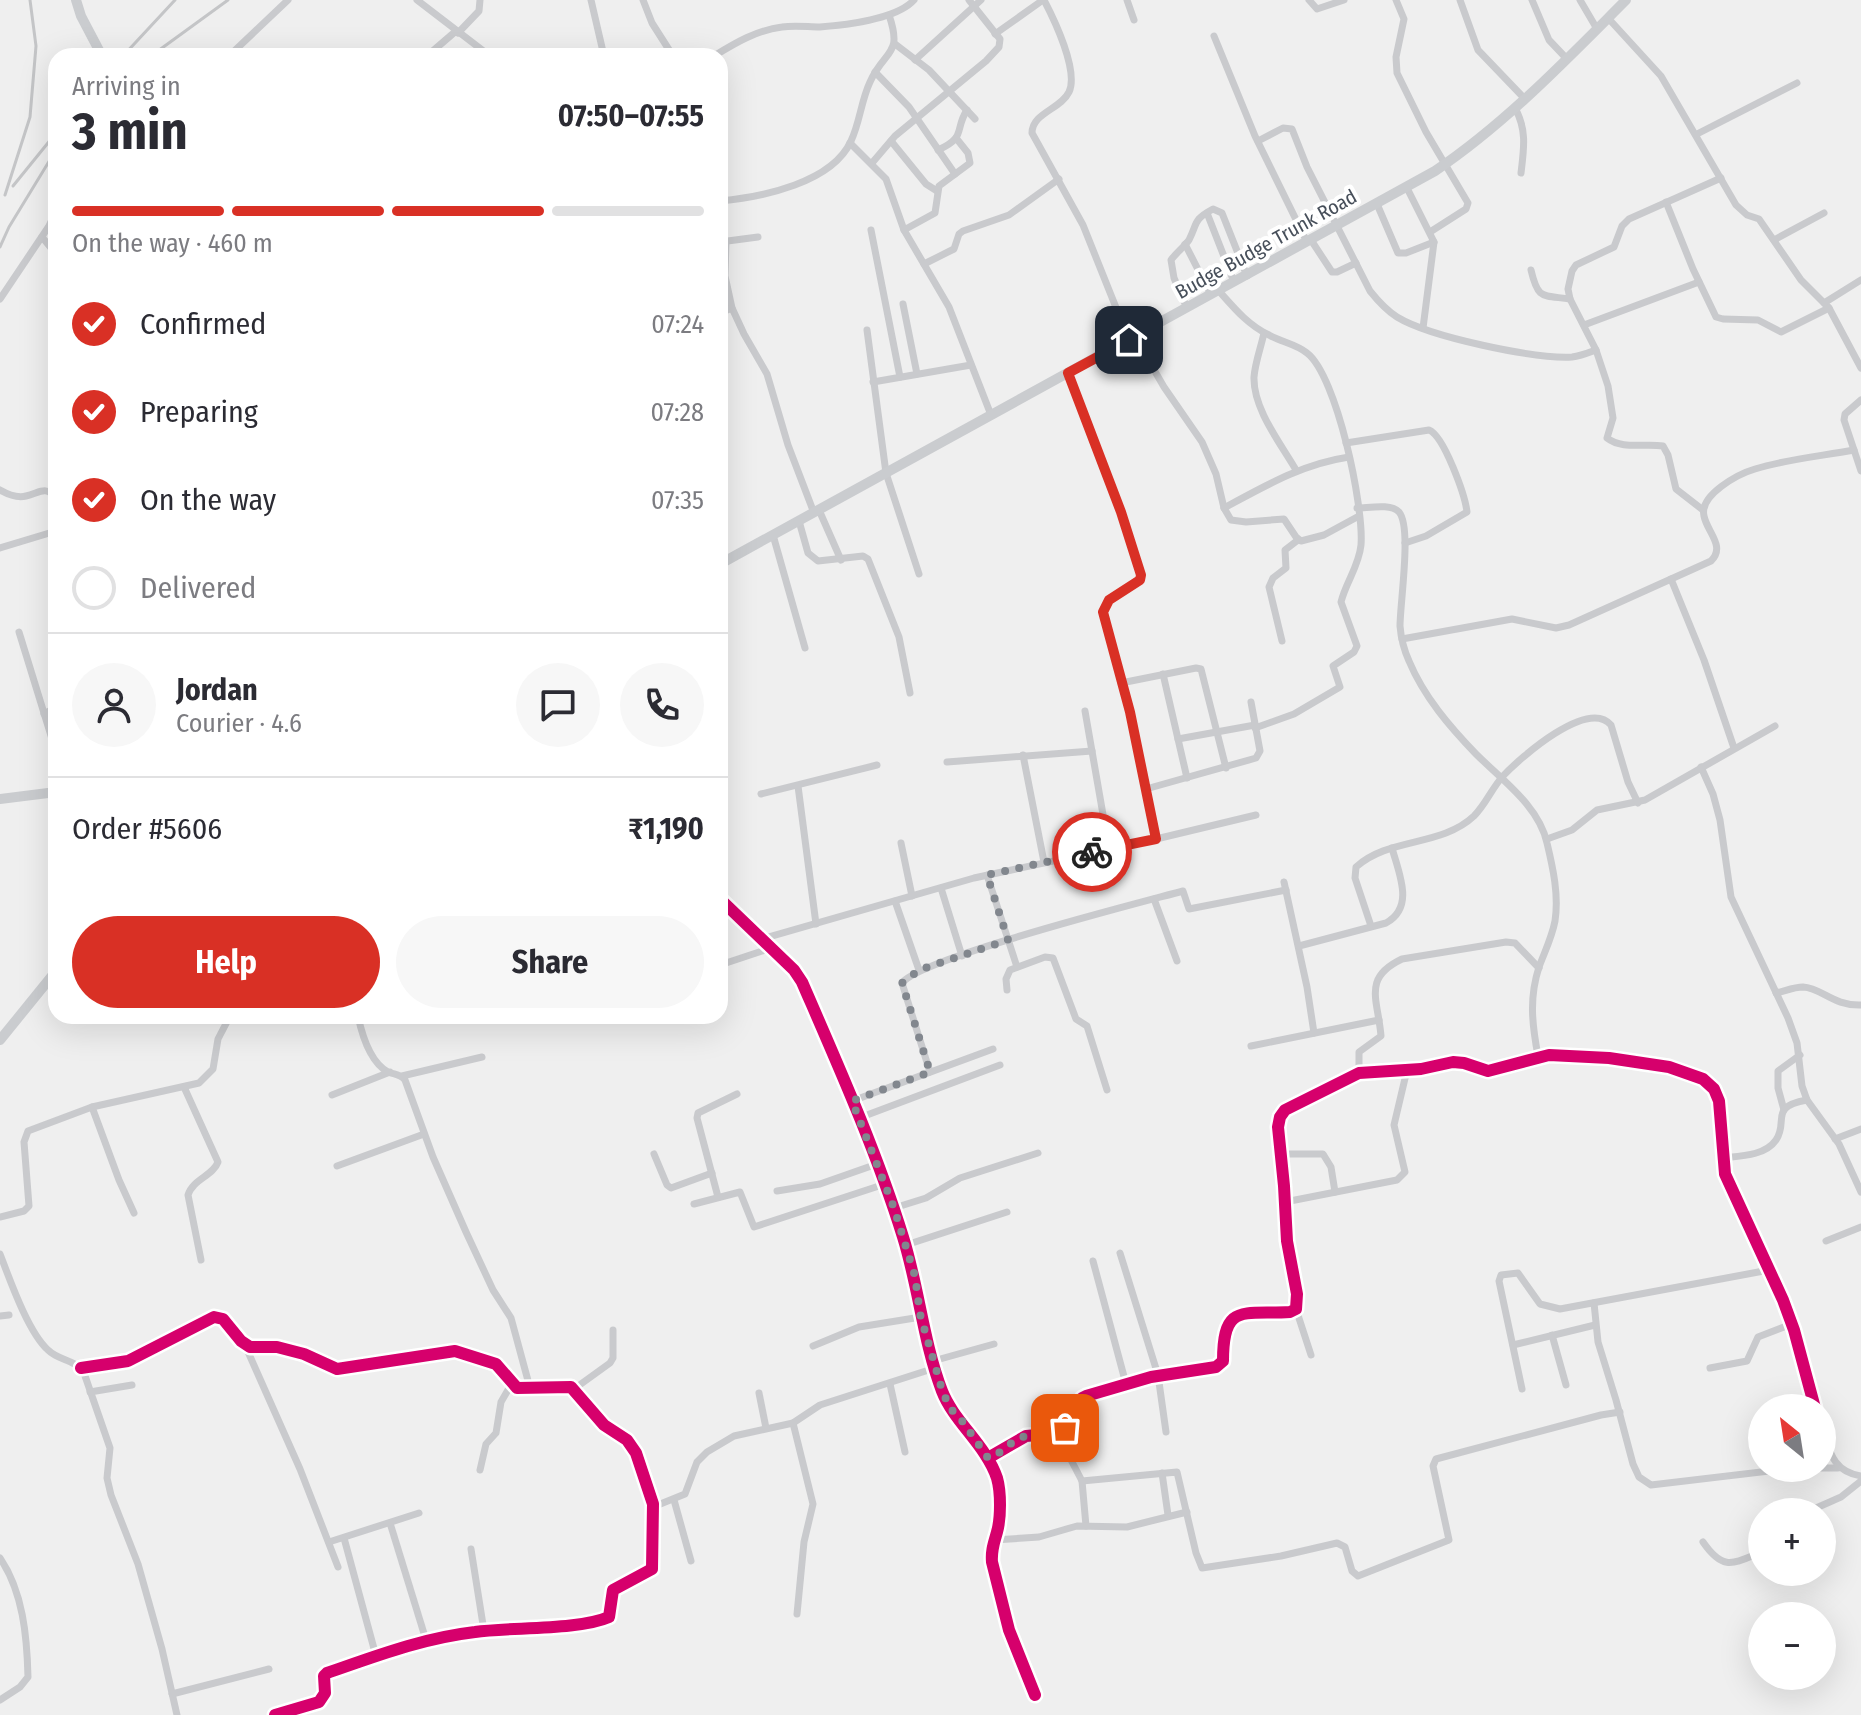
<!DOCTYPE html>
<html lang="en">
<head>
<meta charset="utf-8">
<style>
  :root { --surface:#fff; --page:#f7f7f7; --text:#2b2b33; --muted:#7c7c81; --line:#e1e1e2; --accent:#d93025 }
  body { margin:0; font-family:"Fira Sans Condensed",sans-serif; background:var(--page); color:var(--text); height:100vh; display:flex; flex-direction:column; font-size:30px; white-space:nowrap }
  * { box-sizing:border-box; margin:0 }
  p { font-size:26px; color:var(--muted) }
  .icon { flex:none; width:44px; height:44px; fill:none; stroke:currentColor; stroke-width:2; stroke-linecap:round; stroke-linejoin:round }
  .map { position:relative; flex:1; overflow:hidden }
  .details { position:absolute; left:48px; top:48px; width:680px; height:976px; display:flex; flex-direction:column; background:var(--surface); border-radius:24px; box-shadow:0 8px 32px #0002 }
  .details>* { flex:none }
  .needle { width:52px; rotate:330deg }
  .buttons { position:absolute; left:1748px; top:1394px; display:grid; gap:16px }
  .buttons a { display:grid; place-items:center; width:88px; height:88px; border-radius:50%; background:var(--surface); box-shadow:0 8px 32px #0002; font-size:40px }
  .pin { position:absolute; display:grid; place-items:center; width:68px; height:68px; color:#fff; margin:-34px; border-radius:16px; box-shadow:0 4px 12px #0006 }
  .courier { position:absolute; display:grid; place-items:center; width:80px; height:80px; margin:-40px; border:6px solid #d93025; border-radius:50%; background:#fff; color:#222; box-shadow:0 2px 10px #0007 }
  .head em { font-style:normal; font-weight:700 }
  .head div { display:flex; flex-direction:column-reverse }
  .head { display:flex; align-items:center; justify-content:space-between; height:136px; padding:0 24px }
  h1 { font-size:52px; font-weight:700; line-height:60px }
  .bar { display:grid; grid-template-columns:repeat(4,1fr); gap:12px 8px; align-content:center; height:96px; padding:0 24px }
  .bar i { height:10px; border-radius:6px; background:var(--line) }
  .bar .current { background:var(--accent) }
  .bar p { grid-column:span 4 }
  .line { display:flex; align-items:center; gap:20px; padding:0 24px; border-top:2px solid var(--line) }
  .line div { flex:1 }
  .round { display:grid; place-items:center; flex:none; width:84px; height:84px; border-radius:42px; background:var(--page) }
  ol { padding:0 24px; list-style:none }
  li { display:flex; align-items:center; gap:24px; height:88px }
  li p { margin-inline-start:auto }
  li .icon { padding:8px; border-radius:50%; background:var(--accent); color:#fff; stroke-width:4 }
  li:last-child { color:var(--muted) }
  li i { width:44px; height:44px; border:4px solid var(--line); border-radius:50% }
  .cta { display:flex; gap:16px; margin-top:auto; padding:16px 24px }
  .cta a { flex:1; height:92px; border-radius:48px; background:var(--accent); color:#fff; font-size:32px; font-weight:700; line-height:92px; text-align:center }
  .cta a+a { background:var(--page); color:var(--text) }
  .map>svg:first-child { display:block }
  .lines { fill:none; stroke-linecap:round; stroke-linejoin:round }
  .street { stroke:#c9cacd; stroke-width:7 }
  .secondary { stroke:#cacccf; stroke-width:10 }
  .rail { stroke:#c4c5c7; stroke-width:3 }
  .cycleway-casing { stroke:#fff; stroke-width:17 }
  .cycleway { stroke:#d6006c; stroke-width:12 }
  .done { stroke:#82878e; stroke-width:8; stroke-dasharray:0 14.4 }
  .route { stroke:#d93025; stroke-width:10 }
  .labels { text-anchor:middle; stroke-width:8; stroke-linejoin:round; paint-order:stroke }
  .street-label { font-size:20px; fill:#474f5a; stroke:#fff }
</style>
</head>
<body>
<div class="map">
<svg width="1861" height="1715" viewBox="0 0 1861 1715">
  <rect width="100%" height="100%" fill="#efefef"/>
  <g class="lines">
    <!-- street -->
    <g class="street">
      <path d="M417,0L490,56"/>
      <path d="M591,0L604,56"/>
      <path d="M643,0L652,23L673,56"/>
      <path d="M1044,0C1054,19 1079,71 1069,92C1061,109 1032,113 1032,133L1083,225L1129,340"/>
      <path d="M1127,0L1134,20"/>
      <path d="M1309,0L1317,9L1344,0"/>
      <path d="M1396,0L1404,19L1396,57L1397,73L1426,132L1468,203L1466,209L1430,232"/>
      <path d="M1460,0L1478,50L1525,99"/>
      <path d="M1532,0L1549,40L1567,59"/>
      <path d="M1580,0L1597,29"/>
      <path d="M1608,18L1661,76L1736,205L1747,215L1759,219L1801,280L1829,308L1861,368"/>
      <path d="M458,33L479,11L480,0"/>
      <path d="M995,34L1043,0"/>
      <path d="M1214,36L1255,136L1307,242"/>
      <path d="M895,44L929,70L975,119"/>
      <path d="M229,56L288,0"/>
      <path d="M427,56L456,31"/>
      <path d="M714,56C735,43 757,30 782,27C795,25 808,27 820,27C846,25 897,19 914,0"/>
      <path d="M915,60L981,0"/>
      <path d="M875,72L909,107L955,174"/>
      <path d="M1515,108C1527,130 1524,148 1521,173"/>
      <path d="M1697,134L1797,83"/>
      <path d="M891,141L926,184L937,191"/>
      <path d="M1258,141L1283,128L1292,129L1307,167L1370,291C1378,301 1386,310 1397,317C1430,337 1534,359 1572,357C1581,356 1588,353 1596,350"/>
      <path d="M850,143L886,179L904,230L949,307L991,415"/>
      <path d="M938,150C967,137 954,130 967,110"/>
      <path d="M872,163L895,136L986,61L999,47L1000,39L969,0"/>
      <path d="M1407,188L1434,242L1423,328"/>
      <path d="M720,201C762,197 832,183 851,141C860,122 861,101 870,82C885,49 903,56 889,15"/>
      <path d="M1666,202L1693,269L1716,317L1723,319L1758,320L1781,332L1829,308"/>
      <path d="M1377,204L1398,253H1406L1434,242"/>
      <path d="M1207,213L1234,282"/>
      <path d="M871,230L900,377"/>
      <path d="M904,230L935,213L939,186L970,163L968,153L956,138"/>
      <path d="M42,237L56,254"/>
      <path d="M1311,240L1332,272H1337L1356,263"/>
      <path d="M1774,240L1824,213"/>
      <path d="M720,242L758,237"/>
      <path d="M726,242L725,276L732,308L744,334L767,374L788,445L814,513"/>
      <path d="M1185,244L1211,295"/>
      <path d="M924,264L954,249L959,234L963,231L1009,215L1059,179"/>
      <path d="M1531,270C1538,300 1542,295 1570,299"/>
      <path d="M1219,291C1234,308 1248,325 1269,335C1281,342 1296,344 1307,353C1337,376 1364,507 1361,545C1359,566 1346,582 1341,602L1357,646L1354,652L1333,666L1340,687L1294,714L1255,728"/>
      <path d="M0,299L49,226L56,211"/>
      <path d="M1824,303L1861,280"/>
      <path d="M903,304L917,374"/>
      <path d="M1187,308L1174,278L1171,260C1176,253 1184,247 1189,240C1198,222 1193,220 1213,209L1222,213L1247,276"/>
      <path d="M720,313L732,308"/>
      <path d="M1584,325L1699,282"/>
      <path d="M867,330L886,473L919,574"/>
      <path d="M1264,333C1261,347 1255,363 1254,377C1253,409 1281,444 1296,470"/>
      <path d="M1135,337L1164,387L1202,442L1216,474L1224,508L1231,520L1246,522L1284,519L1296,537L1301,541L1324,535L1359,516"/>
      <path d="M1068,373L1121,512L1141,575L1140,580C1128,589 1106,597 1103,612L1130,712L1156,839"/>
      <path d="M873,382L971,365"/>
      <path d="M1861,400L1845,414L1844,420L1861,471"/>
      <path d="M1346,443L1429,430C1444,436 1465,495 1467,512L1426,536L1405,543"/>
      <path d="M0,490C7,494 18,498 26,496C40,493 45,485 56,498"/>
      <path d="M1224,508C1265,486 1302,464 1349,457"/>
      <path d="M1357,508C1368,508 1391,503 1399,512C1412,527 1400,603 1400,626C1401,638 1404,650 1409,661C1424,697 1450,727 1476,754C1502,780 1539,806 1547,843C1553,868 1559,895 1555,921C1552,937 1545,951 1539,967C1529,998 1532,1024 1538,1056"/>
      <path d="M819,510L841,560"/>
      <path d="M1703,510L1676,489L1668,455L1663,446C1645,443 1622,450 1607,438L1613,418L1608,386L1596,350L1570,299L1568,289L1572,271L1576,265L1614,247L1622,226L1629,219L1721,178"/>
      <path d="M799,521L808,553L818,561L863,556L868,559L899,637L910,693"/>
      <path d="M773,535L805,648"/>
      <path d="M0,548L56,531"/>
      <path d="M1671,579L1704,660L1734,748"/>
      <path d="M19,632L56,752"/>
      <path d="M1402,639L1512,619L1556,628L1569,625L1711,561C1726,546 1707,532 1704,516C1699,495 1738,474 1755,469C1787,459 1822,456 1854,450"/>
      <path d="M1282,641L1269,587L1273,578L1286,568L1285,550L1298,540"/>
      <path d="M1163,674L1187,778"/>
      <path d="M1121,683L1196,668L1201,669L1226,768"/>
      <path d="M1085,711L1109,849"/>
      <path d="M44,714L56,707"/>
      <path d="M1178,739L1255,725"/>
      <path d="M1023,755L1044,862"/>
      <path d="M947,762L1092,751"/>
      <path d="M1701,767L1713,794L1720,820L1731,897L1788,1018L1797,1043L1802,1086L1807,1100L1839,1144L1861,1192"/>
      <path d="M798,786L816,924"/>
      <path d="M1146,789L1256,758L1260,751L1251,702"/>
      <path d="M761,794L877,765"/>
      <path d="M1547,839L1572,830L1597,810L1645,800L1775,726"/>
      <path d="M901,843L912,896"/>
      <path d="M987,875L1017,967"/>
      <path d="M1284,882L1307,987L1314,1033"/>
      <path d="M941,888L962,956"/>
      <path d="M720,899L794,970L802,982C838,1065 876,1150 903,1237C919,1288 923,1341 942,1391C954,1422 986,1445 997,1478C1001,1492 1001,1518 997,1532C994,1543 991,1550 992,1562L1009,1630L1035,1695"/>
      <path d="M1154,899L1177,961"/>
      <path d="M895,901L919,970"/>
      <path d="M1371,926L1355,878L1356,867C1389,837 1441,847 1474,816C1486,804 1492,788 1503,776C1521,757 1588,698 1611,725L1628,782L1638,803"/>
      <path d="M762,939L974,878L1152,840L1256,815"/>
      <path d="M1299,946L1386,923C1415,907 1399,874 1392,848"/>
      <path d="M720,965L771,948"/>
      <path d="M1007,990L1006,979L1010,970L1045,957L1053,958L1076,1019L1087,1026L1107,1090"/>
      <path d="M1776,993C1785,991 1794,987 1803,987C1822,988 1833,1006 1861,1005"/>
      <path d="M358,1016C362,1035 370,1062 388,1072C396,1075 400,1074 405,1080L433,1157L466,1232L493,1290L511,1318L530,1388"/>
      <path d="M1251,1046L1379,1020"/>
      <path d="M930,1072L902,983C921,958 1139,903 1183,891L1189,909L1286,890"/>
      <path d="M1359,1073V1052L1381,1036C1378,999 1362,978 1402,959L1506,942L1515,943L1539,968"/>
      <path d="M402,1076L482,1057"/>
      <path d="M184,1087L218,1162C213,1176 193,1179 188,1195L201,1260"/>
      <path d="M332,1095L390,1072"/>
      <path d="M852,1101L993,1049"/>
      <path d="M92,1107L119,1180L134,1213"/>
      <path d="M1784,1110L1778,1088V1071L1800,1055"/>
      <path d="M859,1118L1000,1065"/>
      <path d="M1835,1139L1861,1129"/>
      <path d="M654,1154L667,1185L671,1188L712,1173"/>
      <path d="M1281,1154H1323L1331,1167L1335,1192"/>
      <path d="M1722,1158C1740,1156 1765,1156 1776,1140C1789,1121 1768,1107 1807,1100"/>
      <path d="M337,1166L424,1134"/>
      <path d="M777,1191L820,1184L877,1164"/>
      <path d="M718,1197L697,1118L698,1113L737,1094"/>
      <path d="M1285,1202L1397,1180L1405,1172L1394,1125L1407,1070"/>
      <path d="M694,1204L740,1192L754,1227L885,1184"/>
      <path d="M894,1208L926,1198L960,1178L1038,1153"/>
      <path d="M0,1217L24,1211L29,1206L24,1142L28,1131L92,1107L199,1083L213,1069L218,1039L230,1016"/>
      <path d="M1826,1241L1861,1227"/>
      <path d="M906,1245L1007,1212"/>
      <path d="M1120,1253L1158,1375L1166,1432"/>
      <path d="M0,1254C10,1280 28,1332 48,1350C59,1361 75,1359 84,1373L110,1448L107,1478L111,1495L138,1564L162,1649L177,1715"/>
      <path d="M1093,1261L1126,1384"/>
      <path d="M1594,1303L1598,1342L1616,1400L1633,1464L1639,1477L1651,1485L1794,1468"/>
      <path d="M1296,1309L1311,1355"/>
      <path d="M0,1316L9,1315"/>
      <path d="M1552,1335L1566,1385"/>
      <path d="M245,1345L300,1469L338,1567"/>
      <path d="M1513,1345L1595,1325"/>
      <path d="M813,1346L859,1327L921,1317"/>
      <path d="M933,1361L994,1344"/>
      <path d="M81,1368L128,1361L214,1317L223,1319L241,1341L250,1347H277L304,1354L337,1369L455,1351L496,1364L517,1388L571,1387L604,1425L627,1440L636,1453L653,1504L652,1569L613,1590L609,1617C580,1630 510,1627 475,1632C423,1638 376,1656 327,1673L324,1676L325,1693L319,1702L275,1715"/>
      <path d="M1710,1368L1747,1361L1758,1337L1792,1324"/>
      <path d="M890,1384L905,1452"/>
      <path d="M574,1389L610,1363L613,1358V1330"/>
      <path d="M1522,1389L1499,1281L1501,1275L1518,1273L1540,1304L1560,1309L1769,1270"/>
      <path d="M90,1392L132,1385"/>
      <path d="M759,1393L766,1428"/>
      <path d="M793,1423L813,1504L804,1542L797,1614"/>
      <path d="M1822,1430C1830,1453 1834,1472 1861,1476"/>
      <path d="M1057,1433L1082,1481L1177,1472L1196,1553L1202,1568L1281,1556L1337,1543L1345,1547L1352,1571L1358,1576L1449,1540L1433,1466L1436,1459L1601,1415L1620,1412"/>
      <path d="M988,1458L1026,1436L1059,1433L1071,1422L1082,1398L1086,1396L1151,1377L1216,1367L1223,1361C1223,1302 1243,1315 1290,1312L1296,1309L1297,1294L1287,1241L1284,1186L1278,1127L1280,1117L1285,1110L1359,1073L1421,1069L1453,1062L1464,1063L1488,1071L1549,1055L1609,1058L1669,1067L1703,1079L1714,1089L1719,1101L1725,1174L1783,1300L1794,1330L1815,1408"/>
      <path d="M1821,1468H1838"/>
      <path d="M480,1470L486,1444L496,1433L501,1402L512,1383"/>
      <path d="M1162,1473L1168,1515"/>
      <path d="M1082,1481L1086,1526"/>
      <path d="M674,1500L691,1561"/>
      <path d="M653,1507L685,1494L697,1462L707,1452L734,1436L793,1423L820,1405L935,1368"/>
      <path d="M1807,1512L1841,1497L1861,1481"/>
      <path d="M390,1523L426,1640"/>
      <path d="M344,1538L376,1656"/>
      <path d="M994,1540L1039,1537L1077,1526L1127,1527L1187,1512"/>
      <path d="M329,1542L419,1513"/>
      <path d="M1703,1542C1723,1571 1732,1564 1762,1552"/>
      <path d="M471,1549L484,1631"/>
      <path d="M0,1558C23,1592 27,1636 28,1677L20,1687L0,1700"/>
      <path d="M172,1694L269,1669"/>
    </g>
    <!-- secondary -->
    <g class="secondary">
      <path d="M76,0L81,16L102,56"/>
      <path d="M720,564L1435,171C1506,123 1566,60 1626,0"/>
      <path d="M0,799L56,792"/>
      <path d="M0,1040L56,971"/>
    </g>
    <!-- rail -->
    <g class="rail">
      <path d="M123,56L175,0"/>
      <path d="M151,56L228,0"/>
      <path d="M13,186L56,133"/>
      <path d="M5,195L30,117L36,46L30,0"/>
      <path d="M0,247L9,227L56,150"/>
    </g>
    <defs>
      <g id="cycleway">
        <path d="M720,899L794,970L802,982C838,1065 876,1150 903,1237C919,1288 923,1341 942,1391C954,1422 986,1445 997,1478C1001,1492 1001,1518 997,1532C994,1543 991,1550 992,1562L1009,1630L1035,1695"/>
        <path d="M81,1368L128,1361L214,1317L223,1319L241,1341L250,1347H277L304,1354L337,1369L455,1351L496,1364L517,1388L571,1387L604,1425L627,1440L636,1453L653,1504L652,1569L613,1590L609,1617C580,1630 510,1627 475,1632C423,1638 376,1656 327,1673L324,1676L325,1693L319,1702L275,1715"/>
        <path d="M988,1458L1026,1436L1059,1433L1071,1422L1082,1398L1086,1396L1151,1377L1216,1367L1223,1361C1223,1302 1243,1315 1290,1312L1296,1309L1297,1294L1287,1241L1284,1186L1278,1127L1280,1117L1285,1110L1359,1073L1421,1069L1453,1062L1464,1063L1488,1071L1549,1055L1609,1058L1669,1067L1703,1079L1714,1089L1719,1101L1725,1174L1783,1300L1794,1330L1815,1408"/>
      </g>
    </defs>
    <!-- cycleway casing -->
    <use href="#cycleway" class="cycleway-casing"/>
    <!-- cycleway -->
    <use href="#cycleway" class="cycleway"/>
  </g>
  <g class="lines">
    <!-- done -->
    <path class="done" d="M1065,1428C1053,1438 1041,1433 1027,1436C1012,1438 1003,1454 988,1458L963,1422L951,1409L943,1393L920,1314L915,1276L894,1208L852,1101L930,1072L902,983L919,970L1008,940L987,875L1092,852"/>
    <!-- route -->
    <path class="route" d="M1092,852L1156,839L1130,712L1103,612L1109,600L1140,580L1141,575L1121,512L1068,373L1129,340"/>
  </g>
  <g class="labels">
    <!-- street labels -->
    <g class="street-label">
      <text transform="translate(1266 244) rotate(-29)" y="7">Budge Budge Trunk Road</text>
    </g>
  </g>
</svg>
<div class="buttons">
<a><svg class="needle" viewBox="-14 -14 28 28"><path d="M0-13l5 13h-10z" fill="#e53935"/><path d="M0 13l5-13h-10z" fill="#7c7c81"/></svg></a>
<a>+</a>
<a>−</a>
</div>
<div class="pin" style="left:1065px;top:1428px;background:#ea580c"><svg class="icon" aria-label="bag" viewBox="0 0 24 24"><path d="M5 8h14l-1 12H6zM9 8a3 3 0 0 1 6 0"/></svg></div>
<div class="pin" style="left:1129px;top:340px;background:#1f2937"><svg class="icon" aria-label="home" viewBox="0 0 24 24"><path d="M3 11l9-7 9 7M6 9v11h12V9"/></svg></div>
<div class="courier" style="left:1092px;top:852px"><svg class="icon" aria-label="bike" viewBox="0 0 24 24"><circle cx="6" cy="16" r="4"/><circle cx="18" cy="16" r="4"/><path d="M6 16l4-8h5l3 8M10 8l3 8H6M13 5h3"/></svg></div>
<section class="details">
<div class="head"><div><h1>3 min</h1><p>Arriving in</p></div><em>07:50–07:55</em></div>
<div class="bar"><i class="current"></i><i class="current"></i><i class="current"></i><i></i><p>On the way · 460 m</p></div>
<ol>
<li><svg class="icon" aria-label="check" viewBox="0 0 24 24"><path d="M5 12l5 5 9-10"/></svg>Confirmed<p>07:24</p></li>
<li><svg class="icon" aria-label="check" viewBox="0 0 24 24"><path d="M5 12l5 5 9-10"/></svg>Preparing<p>07:28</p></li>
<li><svg class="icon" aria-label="check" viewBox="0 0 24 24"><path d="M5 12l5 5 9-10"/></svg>On the way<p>07:35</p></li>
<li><i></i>Delivered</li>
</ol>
<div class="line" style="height:144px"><a class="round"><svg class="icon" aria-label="person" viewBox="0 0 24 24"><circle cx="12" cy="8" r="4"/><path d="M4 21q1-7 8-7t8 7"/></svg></a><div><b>Jordan</b><p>Courier · 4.6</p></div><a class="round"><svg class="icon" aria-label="chat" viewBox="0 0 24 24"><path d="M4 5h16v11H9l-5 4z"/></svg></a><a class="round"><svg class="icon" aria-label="phone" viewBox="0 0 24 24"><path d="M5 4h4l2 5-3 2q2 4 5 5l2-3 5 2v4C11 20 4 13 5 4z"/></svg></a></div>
<div class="line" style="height:104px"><div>Order #5606</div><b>₹1,190</b></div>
<div class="cta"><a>Help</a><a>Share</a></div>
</section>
</div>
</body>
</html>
